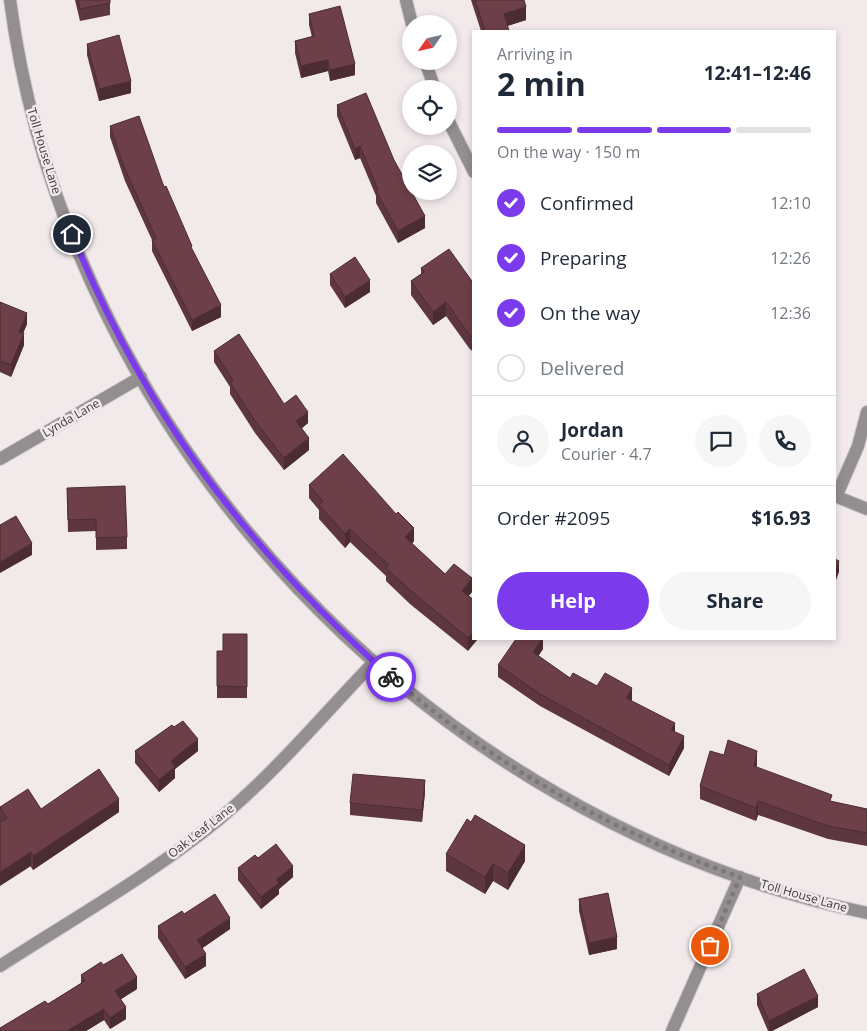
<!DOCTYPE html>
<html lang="en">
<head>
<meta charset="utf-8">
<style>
  :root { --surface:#fff; --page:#f6f6f7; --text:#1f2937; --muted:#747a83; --line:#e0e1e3; --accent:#7c3aed }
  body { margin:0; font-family:"Open Sans",sans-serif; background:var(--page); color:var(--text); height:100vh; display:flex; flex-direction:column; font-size:19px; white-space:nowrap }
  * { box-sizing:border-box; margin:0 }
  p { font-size:16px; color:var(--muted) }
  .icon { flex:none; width:28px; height:28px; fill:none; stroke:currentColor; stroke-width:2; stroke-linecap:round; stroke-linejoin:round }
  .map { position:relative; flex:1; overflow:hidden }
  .panel { position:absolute; left:472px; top:30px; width:364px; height:610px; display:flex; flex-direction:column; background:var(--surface); border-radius:0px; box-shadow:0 2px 8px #0003 }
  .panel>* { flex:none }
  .needle { width:32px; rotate:236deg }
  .controls { position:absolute; left:402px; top:15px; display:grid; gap:10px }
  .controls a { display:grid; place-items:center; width:55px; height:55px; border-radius:50%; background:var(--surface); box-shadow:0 2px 8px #0003; font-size:25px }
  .pin { position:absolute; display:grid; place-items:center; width:42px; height:42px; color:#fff; margin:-21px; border:2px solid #fff; border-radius:50%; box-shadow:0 1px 5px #0007 }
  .courier { position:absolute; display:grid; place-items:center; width:50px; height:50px; margin:-25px; border:4px solid #7c3aed; border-radius:50%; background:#fff; color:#222; box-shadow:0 1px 6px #0007 }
  .headline em { font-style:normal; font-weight:700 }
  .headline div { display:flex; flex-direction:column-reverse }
  .headline { display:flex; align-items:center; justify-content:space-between; height:85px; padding:0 25px }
  h1 { font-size:32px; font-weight:700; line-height:38px }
  .bar { display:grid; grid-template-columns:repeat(4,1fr); gap:8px 5px; align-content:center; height:60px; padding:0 25px }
  .bar i { height:6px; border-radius:4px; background:var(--line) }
  .bar .selected { background:var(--accent) }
  .bar p { grid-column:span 4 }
  .line { display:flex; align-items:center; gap:12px; padding:0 25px; border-top:1px solid var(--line) }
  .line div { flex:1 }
  .round { display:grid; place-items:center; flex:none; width:52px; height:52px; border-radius:26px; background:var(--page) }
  ol { padding:0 25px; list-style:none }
  li { display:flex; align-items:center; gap:15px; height:55px }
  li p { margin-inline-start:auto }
  li .icon { padding:5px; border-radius:50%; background:var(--accent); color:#fff; stroke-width:4 }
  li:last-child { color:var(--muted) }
  li i { width:28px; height:28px; border:2px solid var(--line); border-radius:50% }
  .action { display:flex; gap:10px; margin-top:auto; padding:10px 25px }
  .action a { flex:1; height:58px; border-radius:30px; background:var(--accent); color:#fff; font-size:20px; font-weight:700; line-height:58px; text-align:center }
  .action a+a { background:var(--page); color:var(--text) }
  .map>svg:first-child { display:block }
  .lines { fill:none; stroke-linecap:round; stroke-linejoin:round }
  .minor-casing { stroke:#cec6c8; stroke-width:14 }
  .minor { stroke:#938f90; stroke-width:12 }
  .wall { fill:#5e363f }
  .shaded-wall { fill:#4c2c33 }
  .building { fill:#6d3f49; stroke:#4c2c33 }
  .done { stroke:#7c7778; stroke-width:5; stroke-dasharray:0 9 }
  .route { stroke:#7c3aed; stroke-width:6 }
  .labels { text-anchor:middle; stroke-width:5; stroke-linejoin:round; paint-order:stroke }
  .street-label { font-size:12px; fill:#3d3a3a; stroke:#f2e9eb }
</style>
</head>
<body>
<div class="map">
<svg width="867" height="1031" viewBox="0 0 867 1031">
  <rect width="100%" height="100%" fill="#f2e9eb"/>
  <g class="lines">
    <defs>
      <g id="minor">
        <path d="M10,0C68,442 433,822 867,913"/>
        <path d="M406,0L412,24"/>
        <path d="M425,61L435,89"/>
        <path d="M449,122L474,172"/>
        <path d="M0,459L141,377"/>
        <path d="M835,496L867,509"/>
        <path d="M836,497L858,446L867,412"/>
        <path d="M0,966C73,919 150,875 217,821C274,774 323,715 374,662"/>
        <path d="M672,1031L740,877"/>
      </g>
    </defs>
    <!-- minor casing -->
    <use href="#minor" class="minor-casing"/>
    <!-- minor -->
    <use href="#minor" class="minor"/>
  </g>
  <!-- wall -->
  <g class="wall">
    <path d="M75,0H110V15L80,21Z"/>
    <path d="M471,0H524L526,20L507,26L509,31H481Z"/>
    <path d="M309,14L355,75L330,81L328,71L301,78L295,53V41L312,37L309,25Z"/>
    <path d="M87,44L131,93L99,101L87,55Z"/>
    <path d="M337,105L394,160L425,228L398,243L376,203V196L360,158L355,160L337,116Z"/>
    <path d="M110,126L192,250L221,317L192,331L152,251V240L125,181L110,137Z"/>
    <path d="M421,268L474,284V353L469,348L446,316L433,325L411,295V281L421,274Z"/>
    <path d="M330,274L370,292L345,308L330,285Z"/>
    <path d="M0,302L27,324L23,333L24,345L11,377L0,372Z"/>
    <path d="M214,351L308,423L302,428L309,450L284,470L255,433L230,394V387L214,362Z"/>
    <path d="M309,485L414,541L412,544L445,574L472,592L468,596V651L410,604L386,581V576L350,542L345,548L319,519V510L309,498Z"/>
    <path d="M67,488L127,537V549L96,550V531L68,532Z"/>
    <path d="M247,634V698H217V651H223Z"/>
    <path d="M543,639V649L538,656L570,678L597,686L632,700L631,701L675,732L684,748L669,776L540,706L498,677V665Z"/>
    <path d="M174,727L198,751L175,769V778L159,792L135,763V751Z"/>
    <path d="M724,755L757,764L756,767L832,802L867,809V846L828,839L758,815L756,821L700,799V786Z"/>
    <path d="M425,792L422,822L350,815V803Z"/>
    <path d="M0,807L41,809L119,812L33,870L0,821Z"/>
    <path d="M446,854L525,861L508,890L493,881L485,894L446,871Z"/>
    <path d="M258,858L293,877L279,889V894L261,909L238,880V868Z"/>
    <path d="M579,899L617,949L589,955L579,911Z"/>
    <path d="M184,914L230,929L202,948L206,966L185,979L158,938V926Z"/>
    <path d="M103,965L137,989L121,999L126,1019L110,1029L104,1020L86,1031H0L48,1004L81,983V975Z"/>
    <path d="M757,994L818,1007L772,1031H768L757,1005Z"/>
  </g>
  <!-- shaded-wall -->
  <g class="shaded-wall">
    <path d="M526,7V20L504,27V14Z"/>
    <path d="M328,60V71L301,78V66Z"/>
    <path d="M355,64V75L330,81V70Z"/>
    <path d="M131,81V93L99,101V89Z"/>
    <path d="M360,146V158L355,160V149Z"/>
    <path d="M425,216V228L398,243V231Z"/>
    <path d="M370,280V292L345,308V297Z"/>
    <path d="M446,302V316L433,325V312Z"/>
    <path d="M221,305V317L192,331V320Z"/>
    <path d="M27,313V324L19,343V332Z"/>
    <path d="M24,333V345L11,377V365Z"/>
    <path d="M308,412V423L296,433V421Z"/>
    <path d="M309,438V450L284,470V458Z"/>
    <path d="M414,528V541L405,551V537Z"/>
    <path d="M350,529V542L345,548V534Z"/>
    <path d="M32,543V555L0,573V562Z"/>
    <path d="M839,561V572L835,583V571Z"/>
    <path d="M472,578V592L462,604V591Z"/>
    <path d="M474,631V639H478L468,651V638Z"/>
    <path d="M542,639H543V649L533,664V652Z"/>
    <path d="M632,688V700L626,710V698Z"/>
    <path d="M675,723V735L671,730Z"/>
    <path d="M684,736V748L669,776V765Z"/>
    <path d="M198,739V751L175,769V778L159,792V780L171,761Z"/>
    <path d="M757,751V764L754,780V766Z"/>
    <path d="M425,780V792L422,822V810Z"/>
    <path d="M119,799V812L33,870V856Z"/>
    <path d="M758,801V815L756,821V808Z"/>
    <path d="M525,845V861L508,890V873Z"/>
    <path d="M31,852V866L0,886V872Z"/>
    <path d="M493,864V881L485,894V877Z"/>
    <path d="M293,866V877L279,889V894L261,909V897L276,880Z"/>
    <path d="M230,918V929L197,952V940Z"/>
    <path d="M617,937V949L589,955V943Z"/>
    <path d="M206,954V966L185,979V967Z"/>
    <path d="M137,977V989L115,1003V991Z"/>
    <path d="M818,996V1007L772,1031H769V1021Z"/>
    <path d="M126,1007V1019L110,1029V1018Z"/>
    <path d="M104,1009V1020L86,1031H67Z"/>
  </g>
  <!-- building -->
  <g class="building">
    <path d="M78,0H110V3L80,9Z"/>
    <path d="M475,0H524L526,7L504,14L509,31H485Z"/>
    <path d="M340,6L355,64L330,70L328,60L301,66L295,41L314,36L309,14Z"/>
    <path d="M119,35L131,81L99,89L87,44Z"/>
    <path d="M366,93L394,160L425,216L398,231L376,191L378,190L360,146L355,149L337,105Z"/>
    <path d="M139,116L164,187L166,186L192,246L191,247L221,305L192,320L152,240L156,238L125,169L110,126Z"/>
    <path d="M449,249L474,284V339L469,334L446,302L433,312L411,281L424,272L421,268Z"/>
    <path d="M355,257L370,280L345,297L330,274Z"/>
    <path d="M0,302L27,313L19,332L24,333L11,365L0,361Z"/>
    <path d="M239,334L284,404L296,395L308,412L296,421L309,438L284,458L255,421L230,382L233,380L214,351Z"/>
    <path d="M343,454L396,514L398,512L414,528L405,537L445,574L454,564L472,578L462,591L474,600V631L468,638L410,590L386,568L389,565L350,529L345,534L319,505L323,501L309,485Z"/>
    <path d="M125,486L127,537L96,538V519L68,520L67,488Z"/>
    <path d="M16,516L32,543L0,562V525Z"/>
    <path d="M835,559L839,561L835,571Z"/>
    <path d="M223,634H247V687L217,686V651H223Z"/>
    <path d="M516,639H542L533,652L570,678L573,673L597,686L605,673L632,688L626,698L675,723L671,730L684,736L669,765L540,694L498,665Z"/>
    <path d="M183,721L198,739L171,761L175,767L159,780L135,751L172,725L174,727Z"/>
    <path d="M728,740L757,751L754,766L832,795L830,801L867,809V833L828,826L758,801L756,808L700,786L710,751L724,755Z"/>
    <path d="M99,769L119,799L33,856L31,852L0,872V822L7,818L0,807L28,789L41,809Z"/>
    <path d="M353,774L425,780L422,810L350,803Z"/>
    <path d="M475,815L525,845L508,873L493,864L485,877L446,854L467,819L471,822Z"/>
    <path d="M276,844L293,866L276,880L279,883L261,897L238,868L255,855L258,858Z"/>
    <path d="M608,893L617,937L589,943L579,899Z"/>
    <path d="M215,894L230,918L197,940L206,954L185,967L158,926L182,911L184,914Z"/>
    <path d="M122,954L137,977L115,991L126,1007L110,1018L104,1009L67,1031H0V1028L45,1001L48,1004L85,981L81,975L101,962L103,965Z"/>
    <path d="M804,969L818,996L769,1021L757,994Z"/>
  </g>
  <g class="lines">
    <!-- done -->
    <path class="done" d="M391,677C493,764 614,833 740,877L710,946"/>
    <!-- route -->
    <path class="route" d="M72,234C145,414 246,548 391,677"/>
  </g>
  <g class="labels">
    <!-- street labels -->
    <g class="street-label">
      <text transform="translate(44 151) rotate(73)" y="4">Toll House Lane</text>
      <text transform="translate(71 418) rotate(-30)" y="4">Lynda Lane</text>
      <text transform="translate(201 831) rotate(-38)" y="4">Oak Leaf Lane</text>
      <text transform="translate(804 896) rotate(16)" y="4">Toll House Lane</text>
    </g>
  </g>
</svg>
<div class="controls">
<a><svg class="needle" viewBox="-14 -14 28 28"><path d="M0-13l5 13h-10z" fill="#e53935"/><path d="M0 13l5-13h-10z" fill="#747a83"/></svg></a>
<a><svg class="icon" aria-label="locate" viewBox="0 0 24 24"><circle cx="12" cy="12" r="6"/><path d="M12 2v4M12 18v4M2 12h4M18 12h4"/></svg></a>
<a><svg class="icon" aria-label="layers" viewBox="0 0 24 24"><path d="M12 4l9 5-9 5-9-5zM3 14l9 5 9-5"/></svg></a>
</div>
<div class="pin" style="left:710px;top:946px;background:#ea580c"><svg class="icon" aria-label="bag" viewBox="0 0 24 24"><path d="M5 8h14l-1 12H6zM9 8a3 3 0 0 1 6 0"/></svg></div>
<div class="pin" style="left:72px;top:234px;background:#1f2937"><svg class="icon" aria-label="home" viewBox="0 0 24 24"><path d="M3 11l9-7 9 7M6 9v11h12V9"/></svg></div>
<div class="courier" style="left:391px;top:677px"><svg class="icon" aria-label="bike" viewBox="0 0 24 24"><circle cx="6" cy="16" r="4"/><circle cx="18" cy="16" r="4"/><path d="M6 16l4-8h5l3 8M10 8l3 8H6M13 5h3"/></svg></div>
<section class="panel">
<div class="headline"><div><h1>2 min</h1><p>Arriving in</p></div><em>12:41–12:46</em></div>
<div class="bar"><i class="selected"></i><i class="selected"></i><i class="selected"></i><i></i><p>On the way · 150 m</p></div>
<ol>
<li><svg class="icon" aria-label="check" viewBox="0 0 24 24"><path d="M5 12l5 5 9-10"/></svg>Confirmed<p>12:10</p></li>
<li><svg class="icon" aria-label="check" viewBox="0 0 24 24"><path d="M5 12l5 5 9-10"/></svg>Preparing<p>12:26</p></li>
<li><svg class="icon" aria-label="check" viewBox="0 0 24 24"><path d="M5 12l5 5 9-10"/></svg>On the way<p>12:36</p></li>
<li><i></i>Delivered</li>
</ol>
<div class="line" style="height:90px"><a class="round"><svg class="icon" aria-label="person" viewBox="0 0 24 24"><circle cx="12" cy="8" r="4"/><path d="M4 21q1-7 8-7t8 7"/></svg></a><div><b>Jordan</b><p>Courier · 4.7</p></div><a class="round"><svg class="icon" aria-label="chat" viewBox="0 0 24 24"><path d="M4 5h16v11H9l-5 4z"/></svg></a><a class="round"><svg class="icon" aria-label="phone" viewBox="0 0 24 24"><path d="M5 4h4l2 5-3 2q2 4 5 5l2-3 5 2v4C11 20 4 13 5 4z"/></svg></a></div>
<div class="line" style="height:65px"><div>Order #2095</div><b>$16.93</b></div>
<div class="action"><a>Help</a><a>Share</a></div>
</section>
</div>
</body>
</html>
